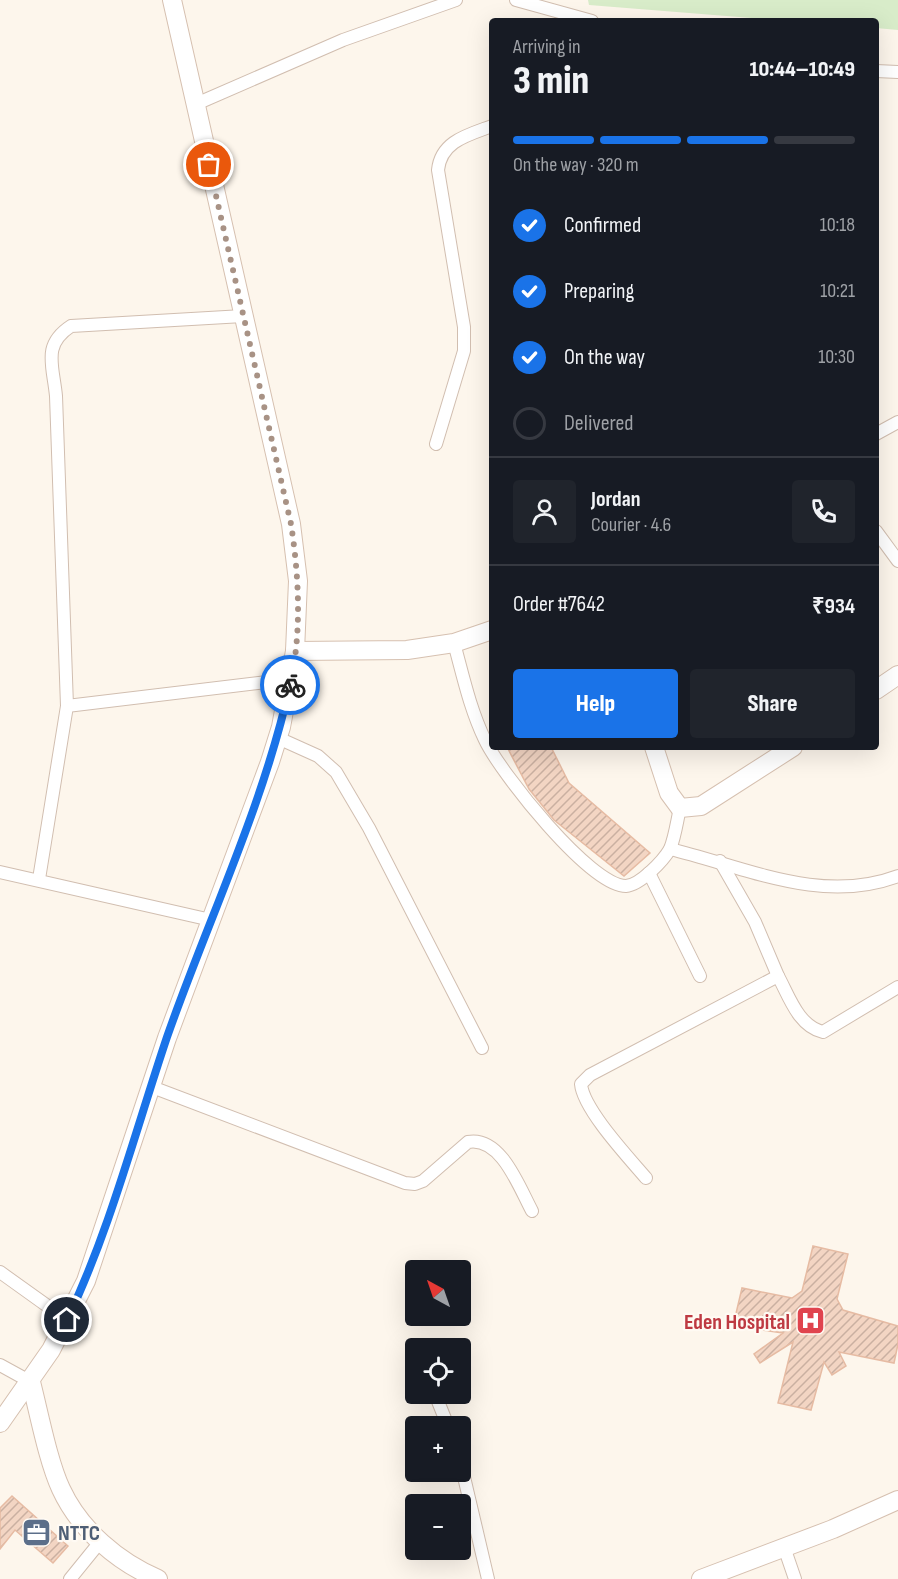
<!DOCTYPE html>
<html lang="en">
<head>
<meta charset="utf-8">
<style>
  :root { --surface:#171b24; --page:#20242c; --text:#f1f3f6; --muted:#9ea1a6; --line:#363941; --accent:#1a73e8 }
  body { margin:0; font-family:"Sofia Sans Condensed",sans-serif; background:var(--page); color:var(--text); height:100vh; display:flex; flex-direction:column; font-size:22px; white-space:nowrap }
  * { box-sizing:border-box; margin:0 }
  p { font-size:20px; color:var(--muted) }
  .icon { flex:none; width:33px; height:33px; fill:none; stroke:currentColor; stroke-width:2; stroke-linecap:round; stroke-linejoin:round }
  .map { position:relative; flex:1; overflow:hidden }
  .sheet { position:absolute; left:489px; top:18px; width:390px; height:732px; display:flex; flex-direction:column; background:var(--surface); border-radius:6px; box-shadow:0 6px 24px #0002 }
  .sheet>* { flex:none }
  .needle { width:39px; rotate:320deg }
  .fabs { position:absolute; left:405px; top:1260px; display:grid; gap:12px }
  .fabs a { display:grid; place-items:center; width:66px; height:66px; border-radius:6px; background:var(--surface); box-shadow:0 6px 24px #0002; font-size:30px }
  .pin { position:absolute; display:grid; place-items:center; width:51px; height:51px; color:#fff; margin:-26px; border:3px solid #fff; border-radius:50%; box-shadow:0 2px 6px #0007 }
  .courier { position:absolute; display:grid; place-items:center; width:60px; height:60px; margin:-30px; border:4px solid #1a73e8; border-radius:50%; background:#fff; color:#222; box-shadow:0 2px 8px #0007 }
  .overview em { font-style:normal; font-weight:800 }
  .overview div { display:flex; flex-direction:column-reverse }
  .overview { display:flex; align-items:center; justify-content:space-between; height:102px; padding:0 24px }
  h1 { font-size:39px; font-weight:800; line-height:45px }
  .bar { display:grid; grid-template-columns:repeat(4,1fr); gap:9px 6px; align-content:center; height:72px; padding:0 24px }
  .bar i { height:8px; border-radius:4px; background:var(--line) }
  .bar .current { background:var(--accent) }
  .bar p { grid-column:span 4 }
  .line { display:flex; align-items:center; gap:15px; padding:0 24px; border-top:2px solid var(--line) }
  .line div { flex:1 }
  .round { display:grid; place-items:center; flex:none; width:63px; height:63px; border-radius:6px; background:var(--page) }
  ol { padding:0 24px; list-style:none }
  li { display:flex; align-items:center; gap:18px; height:66px }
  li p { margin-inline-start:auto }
  li .icon { padding:6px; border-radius:50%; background:var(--accent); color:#fff; stroke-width:4 }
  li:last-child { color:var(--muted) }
  li i { width:33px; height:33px; border:3px solid var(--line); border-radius:50% }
  .cta { display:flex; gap:12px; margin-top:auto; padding:12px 24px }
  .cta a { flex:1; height:69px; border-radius:6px; background:var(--accent); color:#fff; font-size:24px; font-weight:800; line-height:69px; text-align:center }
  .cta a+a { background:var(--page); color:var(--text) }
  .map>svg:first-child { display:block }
  .pitch { fill:#d8ecc9 }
  .building { fill:url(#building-hatch); stroke:#e6bba3; stroke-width:1.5 }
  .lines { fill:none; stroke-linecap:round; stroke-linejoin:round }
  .street-casing { stroke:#d1beb0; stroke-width:14 }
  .secondary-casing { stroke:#d6c0b0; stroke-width:20 }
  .street { stroke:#fff; stroke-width:12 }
  .secondary { stroke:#fff; stroke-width:18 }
  .done { stroke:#a89285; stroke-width:6; stroke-dasharray:0 10.8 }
  .route { stroke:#1a73e8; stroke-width:8 }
  .labels { text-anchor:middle; stroke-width:4.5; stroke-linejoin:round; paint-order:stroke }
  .health-label { font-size:22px; font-weight:bold; fill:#be3a42; stroke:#fffaf3; text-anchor:end }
  .service-label { font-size:22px; font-weight:bold; fill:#4e5e75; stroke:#fffaf3; text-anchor:start }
</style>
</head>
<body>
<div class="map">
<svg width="898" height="1579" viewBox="0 0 898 1579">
  <defs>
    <pattern id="building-hatch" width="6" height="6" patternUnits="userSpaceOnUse" patternTransform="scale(1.5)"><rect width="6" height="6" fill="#f3d5c3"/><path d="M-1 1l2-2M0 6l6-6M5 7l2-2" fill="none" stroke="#cab0a1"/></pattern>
  </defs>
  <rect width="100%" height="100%" fill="#fdf6ec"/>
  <!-- pitch -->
  <path class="pitch" d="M588,0H898V30L876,28V21H790L589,5Z"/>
  <!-- building -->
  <g class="building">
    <path d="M507,747H551L569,783L650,853L624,876L554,820L529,789Z"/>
    <path d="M813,1246L848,1254L837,1299L843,1310L898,1326V1344L894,1363L839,1352L846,1366L832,1375L824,1362L811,1410L778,1403L793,1342L760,1363L754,1354L783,1333L733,1326L742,1288L792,1298L802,1291Z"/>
    <path d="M12,1496L68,1546L53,1563L15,1530L0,1549V1508Z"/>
  </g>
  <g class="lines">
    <defs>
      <g id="street">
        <path d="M516,0L592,21"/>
        <path d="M876,71L898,72"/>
        <path d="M196,104L343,40L456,0"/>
        <path d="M876,434L898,422"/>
        <path d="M436,444L464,351V327L438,170C441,141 468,135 492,126"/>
        <path d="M876,531L898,561"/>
        <path d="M454,643C463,676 470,709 485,740C500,772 590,886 626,886C640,885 663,861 670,849C675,837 677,821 680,808"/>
        <path d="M67,706L56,396C53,365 42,345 71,326L243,316"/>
        <path d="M278,738L318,756L336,772L369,828L482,1048"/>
        <path d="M670,849C745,867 821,905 898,876"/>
        <path d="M720,861L755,922L778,976"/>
        <path d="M0,872L211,920"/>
        <path d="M649,873L700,976"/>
        <path d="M39,879L67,706L292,679"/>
        <path d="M152,1087L405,1183L415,1184L423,1181L468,1142C501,1136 519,1187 532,1211"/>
        <path d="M646,1178C629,1158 583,1109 581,1084L590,1075L778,976C789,996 798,1026 823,1032L898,987"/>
        <path d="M0,1272L67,1320"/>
        <path d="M0,1365L31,1382"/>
        <path d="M435,1394L448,1426"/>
        <path d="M460,1460L488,1579"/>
        <path d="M784,1547L795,1579"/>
        <path d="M70,1579L100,1542"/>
      </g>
      <g id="secondary">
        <path d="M295,651L407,650L454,643L492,630"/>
        <path d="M876,690L898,675"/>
        <path d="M654,747L669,793L680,808L701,806L793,747"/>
        <path d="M31,1382C39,1413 48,1461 61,1489C80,1530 118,1562 158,1579"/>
        <path d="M0,1423L51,1350L86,1281L167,1038L270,762L281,727L295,651L298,581L291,524L172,0"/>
        <path d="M701,1579L833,1529L898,1500"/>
      </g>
    </defs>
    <!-- street casing -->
    <use href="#street" class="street-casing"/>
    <!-- secondary casing -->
    <use href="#secondary" class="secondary-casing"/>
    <!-- street -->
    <use href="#street" class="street"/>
    <!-- secondary -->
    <use href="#secondary" class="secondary"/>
  </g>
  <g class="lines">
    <!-- done -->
    <path class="done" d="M209,165L291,524C299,577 302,633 290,685"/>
    <!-- route -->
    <path class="route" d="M67,1320C110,1230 135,1132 167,1037C208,920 263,807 290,685"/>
  </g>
  <!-- icons -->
  <defs>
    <symbol id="hospital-square" viewBox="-11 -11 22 22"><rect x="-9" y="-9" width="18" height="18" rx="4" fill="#e0444e" stroke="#fffaf3"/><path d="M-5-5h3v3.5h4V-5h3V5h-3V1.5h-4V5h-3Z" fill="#fff"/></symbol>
    <symbol id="office-square" viewBox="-11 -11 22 22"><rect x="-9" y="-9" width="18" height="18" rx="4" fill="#5c6f8a" stroke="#fffaf3"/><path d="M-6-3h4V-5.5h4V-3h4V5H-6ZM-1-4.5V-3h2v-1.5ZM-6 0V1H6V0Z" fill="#fff"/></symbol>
  </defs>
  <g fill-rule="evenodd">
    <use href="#hospital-square" x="794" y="1304" width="33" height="33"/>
    <use href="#office-square" x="20" y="1516" width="33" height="33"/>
  </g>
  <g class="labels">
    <!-- health labels -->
    <g class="health-label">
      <text x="790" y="1329">Eden Hospital</text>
    </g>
    <!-- service labels -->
    <g class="service-label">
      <text x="58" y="1540">NTTC</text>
    </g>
  </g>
</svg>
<div class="fabs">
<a><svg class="needle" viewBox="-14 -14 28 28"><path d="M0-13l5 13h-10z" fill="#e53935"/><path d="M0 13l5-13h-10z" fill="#9ea1a6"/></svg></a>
<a><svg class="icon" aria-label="locate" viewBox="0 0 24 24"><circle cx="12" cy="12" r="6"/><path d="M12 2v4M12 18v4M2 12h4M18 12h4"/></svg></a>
<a>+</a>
<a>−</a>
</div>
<div class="pin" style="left:209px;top:165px;background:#ea580c"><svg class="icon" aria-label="bag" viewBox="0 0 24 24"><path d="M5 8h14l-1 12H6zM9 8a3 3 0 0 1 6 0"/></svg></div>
<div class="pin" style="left:67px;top:1320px;background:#1f2937"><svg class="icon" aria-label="home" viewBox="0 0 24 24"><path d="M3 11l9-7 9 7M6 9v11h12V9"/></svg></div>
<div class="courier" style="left:290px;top:685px"><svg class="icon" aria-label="bike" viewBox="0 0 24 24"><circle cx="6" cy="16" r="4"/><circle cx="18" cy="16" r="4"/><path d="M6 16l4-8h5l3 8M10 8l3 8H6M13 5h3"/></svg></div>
<section class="sheet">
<div class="overview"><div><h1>3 min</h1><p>Arriving in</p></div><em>10:44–10:49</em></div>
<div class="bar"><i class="current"></i><i class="current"></i><i class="current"></i><i></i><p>On the way · 320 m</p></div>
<ol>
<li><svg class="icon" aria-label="check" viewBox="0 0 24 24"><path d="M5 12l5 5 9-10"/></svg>Confirmed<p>10:18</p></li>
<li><svg class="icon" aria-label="check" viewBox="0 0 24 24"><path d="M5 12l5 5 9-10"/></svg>Preparing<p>10:21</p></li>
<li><svg class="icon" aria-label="check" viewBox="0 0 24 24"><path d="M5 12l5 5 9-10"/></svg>On the way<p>10:30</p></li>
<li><i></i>Delivered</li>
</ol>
<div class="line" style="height:108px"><a class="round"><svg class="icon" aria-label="person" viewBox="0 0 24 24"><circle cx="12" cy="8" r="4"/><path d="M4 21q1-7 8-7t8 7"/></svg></a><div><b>Jordan</b><p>Courier · 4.6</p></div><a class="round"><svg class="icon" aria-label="phone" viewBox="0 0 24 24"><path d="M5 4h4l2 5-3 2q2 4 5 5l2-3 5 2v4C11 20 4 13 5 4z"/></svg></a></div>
<div class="line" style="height:78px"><div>Order #7642</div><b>₹934</b></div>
<div class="cta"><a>Help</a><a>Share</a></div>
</section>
</div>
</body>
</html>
